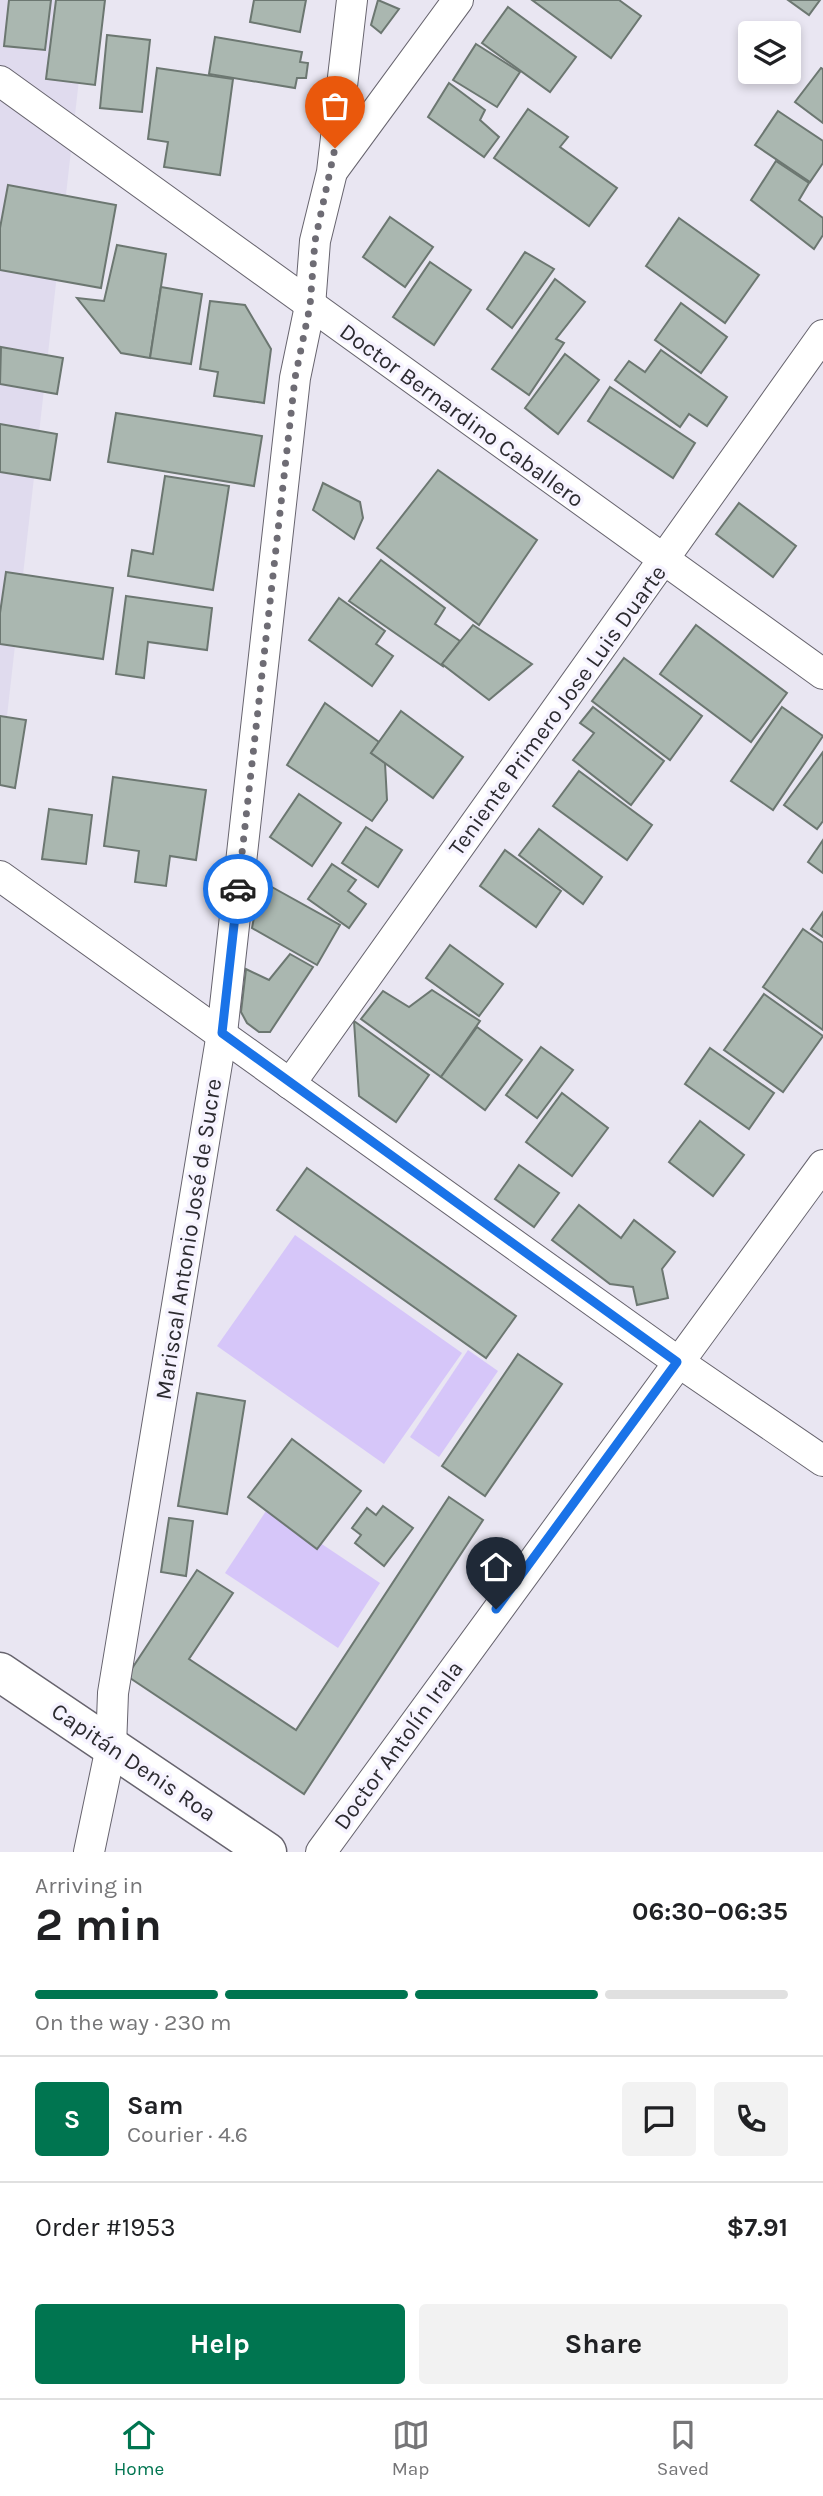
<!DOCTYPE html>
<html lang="en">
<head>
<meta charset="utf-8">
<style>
  :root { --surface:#fff; --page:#f2f2f2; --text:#202124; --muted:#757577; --line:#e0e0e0; --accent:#007550 }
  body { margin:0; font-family:Karla,sans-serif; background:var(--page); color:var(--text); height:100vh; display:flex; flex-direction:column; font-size:26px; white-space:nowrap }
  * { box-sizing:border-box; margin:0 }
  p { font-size:23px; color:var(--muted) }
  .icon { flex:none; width:38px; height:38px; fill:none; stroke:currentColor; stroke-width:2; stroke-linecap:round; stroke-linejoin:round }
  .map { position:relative; height:1852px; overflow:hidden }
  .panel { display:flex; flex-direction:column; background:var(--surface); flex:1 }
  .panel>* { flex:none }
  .controls { position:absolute; left:738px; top:21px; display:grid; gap:14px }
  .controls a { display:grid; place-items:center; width:63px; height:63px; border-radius:7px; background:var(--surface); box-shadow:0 4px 10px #0003; font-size:35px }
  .pin { position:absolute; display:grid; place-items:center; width:60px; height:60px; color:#fff; margin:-72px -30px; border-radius:50% 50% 50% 0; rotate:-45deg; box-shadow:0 0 7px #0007 }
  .pin .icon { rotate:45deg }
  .courier { position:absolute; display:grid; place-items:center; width:70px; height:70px; margin:-35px; border:5px solid #1a73e8; border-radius:50%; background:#fff; color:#222; box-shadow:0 2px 9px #0007 }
  .headline em { font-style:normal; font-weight:700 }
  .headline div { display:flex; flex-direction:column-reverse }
  .headline { display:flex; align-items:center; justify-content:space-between; height:119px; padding:0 35px }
  h1 { font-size:46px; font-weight:700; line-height:52px }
  .bar { display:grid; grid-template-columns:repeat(4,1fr); gap:10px 7px; align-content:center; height:84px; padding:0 35px }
  .bar i { height:9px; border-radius:5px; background:var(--line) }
  .bar .selected { background:var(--accent) }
  .bar p { grid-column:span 4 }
  .line { display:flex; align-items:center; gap:18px; padding:0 35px; border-top:2px solid var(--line) }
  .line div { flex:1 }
  .round { display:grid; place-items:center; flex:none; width:74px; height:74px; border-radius:7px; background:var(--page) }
  .button { display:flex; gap:14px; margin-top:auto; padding:14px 35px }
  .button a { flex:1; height:80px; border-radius:7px; background:var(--accent); color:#fff; font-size:28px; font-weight:700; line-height:80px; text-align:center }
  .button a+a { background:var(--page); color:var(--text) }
  .tabs { display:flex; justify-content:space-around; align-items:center; height:98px; border-top:2px solid var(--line); background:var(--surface); font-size:19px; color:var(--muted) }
  .tabs a { display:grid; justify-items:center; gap:4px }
  .tabs .selected { color:var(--accent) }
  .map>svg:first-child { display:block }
  .built { fill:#e0dbee }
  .green { fill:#d6c6f9 }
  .building { fill:#aab7b0; stroke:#6c7771; stroke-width:2 }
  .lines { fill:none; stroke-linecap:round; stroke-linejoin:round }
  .minor-casing { stroke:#67646e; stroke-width:32 }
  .major-casing { stroke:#67646e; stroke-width:41 }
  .minor { stroke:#fff; stroke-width:30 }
  .major { stroke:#fff; stroke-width:38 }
  .done { stroke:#6e6c74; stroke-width:7; stroke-dasharray:0 12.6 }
  .route { stroke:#1a73e8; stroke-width:9 }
  .labels { text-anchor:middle; stroke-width:7; stroke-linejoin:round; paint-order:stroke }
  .street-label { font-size:23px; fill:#2c2b30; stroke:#f6f3ff }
</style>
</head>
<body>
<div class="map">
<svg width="823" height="1852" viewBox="0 0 823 1852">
  <rect width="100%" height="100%" fill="#e9e6f2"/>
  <!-- built -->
  <path class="built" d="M0,0H88L0,778Z"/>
  <!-- green -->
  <g class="green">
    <path d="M295,1235L462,1353L384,1464L217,1346Z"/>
    <path d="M468,1350L498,1371L439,1457L410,1437Z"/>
    <path d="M268,1508L380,1583L338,1648L225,1573Z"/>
  </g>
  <!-- building -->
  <g class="building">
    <path d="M9,0H51L45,50L4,46Z"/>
    <path d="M56,0H105L95,85L46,79Z"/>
    <path d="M254,0H306L300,32L250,22Z"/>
    <path d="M378,0L399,9L381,33L371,25Z"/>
    <path d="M532,0H619L641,16L611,58Z"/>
    <path d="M788,0H820L809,15Z"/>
    <path d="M508,7L576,57L550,92L482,43Z"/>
    <path d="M107,35L150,40L142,112L100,108Z"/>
    <path d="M215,37L302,52L300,62L308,63L306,78H297L295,88L209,74Z"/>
    <path d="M476,44L520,72L497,107L453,80Z"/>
    <path d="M157,68L233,79L220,175L164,167L168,142L148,139Z"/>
    <path d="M821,68L823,69V123L795,102Z"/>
    <path d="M449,83L485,110L480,120L499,137L484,157L428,117Z"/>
    <path d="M528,109L568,137L560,147L617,188L589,226L494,158Z"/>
    <path d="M778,111L823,141V163L810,182L755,145Z"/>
    <path d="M776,161L809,183L799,200L823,218V235L814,249L751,200Z"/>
    <path d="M8,185L116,205L101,288L0,270V228Z"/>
    <path d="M390,217L433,247L405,287L363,257Z"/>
    <path d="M679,218L759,275L725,323L646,266Z"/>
    <path d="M117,245L166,254L150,358L121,353L77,298L104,301Z"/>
    <path d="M525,252L554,269L512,328L487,309Z"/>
    <path d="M430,262L471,290L434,345L393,317Z"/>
    <path d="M555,279L585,302L556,339L564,343L529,395L492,369Z"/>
    <path d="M161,287L202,294L191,364L150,358Z"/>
    <path d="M210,301L245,305L271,349L264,403L214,396L218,372L200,369Z"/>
    <path d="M681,303L727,337L701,373L655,340Z"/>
    <path d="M1,347L63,358L57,394L0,384Z"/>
    <path d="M661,350L727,397L707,426L689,414L680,427L615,380L629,361L645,372Z"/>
    <path d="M565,354L599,380L558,434L525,408Z"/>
    <path d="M610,387L695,443L673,478L588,421Z"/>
    <path d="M116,413L262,436L254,486L108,462Z"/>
    <path d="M0,424L57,434L50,480L0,472Z"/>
    <path d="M438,470L537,540L479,625L377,548Z"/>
    <path d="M165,476L229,486L213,590L128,576L132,550L153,554Z"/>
    <path d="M323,483L360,502L363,518L354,539L313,510Z"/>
    <path d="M739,503L796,546L773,577L716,534Z"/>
    <path d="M381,560L445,608L435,624L460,641L442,664L444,667L349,601Z"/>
    <path d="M6,572L113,588L103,659L0,644V613Z"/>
    <path d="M126,596L212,608L207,650L148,642L144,678L116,674Z"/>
    <path d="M339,598L385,631L376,644L393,656L372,686L309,640Z"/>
    <path d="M473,625L532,664L489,700L442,664Z"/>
    <path d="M696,625L787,693L751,742L660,674Z"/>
    <path d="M624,658L702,716L670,760L592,701Z"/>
    <path d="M325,703L379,742L371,753L385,763L387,800L372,821L287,765Z"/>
    <path d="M593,707L664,761L631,805L573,760L594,733L580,723Z"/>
    <path d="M782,707L823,736L773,810L731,781Z"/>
    <path d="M401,711L463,757L433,798L371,753Z"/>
    <path d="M0,716L26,720L15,788L0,785Z"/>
    <path d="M823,752V821L817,829L784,805Z"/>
    <path d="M579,771L652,825L627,860L553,806Z"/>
    <path d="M113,777L206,790L196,860L170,856L166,886L135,882L139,851L104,846Z"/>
    <path d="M299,794L341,823L312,866L270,837Z"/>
    <path d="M49,809L92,815L86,864L42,859Z"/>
    <path d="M366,827L402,850L378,887L342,863Z"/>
    <path d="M539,829L602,877L583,904L519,855Z"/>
    <path d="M823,840V873L808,862Z"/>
    <path d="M505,850L561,891L536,927L480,886Z"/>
    <path d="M332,864L356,880L348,891L366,904L349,928L308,899Z"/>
    <path d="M261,881L340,925L317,965L252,928Z"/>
    <path d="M823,912V937L811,929Z"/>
    <path d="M803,929L823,943V1030L763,987Z"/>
    <path d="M450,945L503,984L479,1016L426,978Z"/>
    <path d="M290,954L313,967L270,1032H259L247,1023L241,1012L246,969L269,980Z"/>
    <path d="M432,990L480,1021L441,1077L361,1019L383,991L409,1007Z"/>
    <path d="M764,994L823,1036L783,1092L724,1050Z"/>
    <path d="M354,1021L429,1075L396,1122L359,1096Z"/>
    <path d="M477,1027L522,1060L485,1110L441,1077Z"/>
    <path d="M541,1047L573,1070L537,1118L506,1095Z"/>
    <path d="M710,1048L774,1093L749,1129L685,1084Z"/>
    <path d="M562,1093L608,1128L572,1176L526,1142Z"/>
    <path d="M700,1121L744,1155L713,1196L669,1162Z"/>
    <path d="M519,1165L559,1193L534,1227L495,1199Z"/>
    <path d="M307,1168L516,1316L486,1358L277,1210Z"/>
    <path d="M579,1205L621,1238L634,1220L675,1252L662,1269L668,1298L637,1305L633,1287L610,1284L552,1240Z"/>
    <path d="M518,1354L562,1384L485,1496L442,1466Z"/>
    <path d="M197,1393L245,1401L227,1514L178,1506Z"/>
    <path d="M292,1439L361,1491L317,1549L248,1497Z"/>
    <path d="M449,1497L483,1520L304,1794L127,1676L197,1570L233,1593L189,1659L296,1730Z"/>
    <path d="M383,1506L413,1528L384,1566L355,1543L361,1535L352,1528L367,1508L376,1515Z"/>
    <path d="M169,1518L193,1521L186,1576L161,1572Z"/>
  </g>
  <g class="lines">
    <defs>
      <g id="minor">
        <path d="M0,81L823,674"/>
        <path d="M334,169L458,0"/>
        <path d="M0,876L677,1361L823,1461"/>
        <path d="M290,1084L823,335"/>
        <path d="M89,1852L111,1747L113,1693L222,1033L295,378L310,306L315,241L332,172L352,0"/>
        <path d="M321,1852L823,1165"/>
      </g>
      <path id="major" d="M0,1672L267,1852"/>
    </defs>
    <!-- minor casing -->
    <use href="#minor" class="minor-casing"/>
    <!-- major casing -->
    <use href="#major" class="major-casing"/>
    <!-- minor -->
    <use href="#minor" class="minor"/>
    <!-- major -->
    <use href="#major" class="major"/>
  </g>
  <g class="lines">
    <!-- done -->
    <path class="done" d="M238,889L295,378L310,306L315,241L335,148"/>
    <!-- route -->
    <path class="route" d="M238,889L222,1033L677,1362L496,1609"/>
  </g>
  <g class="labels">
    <!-- street labels -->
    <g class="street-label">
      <text transform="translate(462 415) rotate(36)" y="8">Doctor Bernardino Caballero</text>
      <text transform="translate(557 710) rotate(-54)" y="8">Teniente Primero Jose Luis Duarte</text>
      <text transform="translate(188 1239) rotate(-81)" y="8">Mariscal Antonio José de Sucre</text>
      <text transform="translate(398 1745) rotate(-54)" y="8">Doctor Antolín Irala</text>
      <text transform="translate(134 1762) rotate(34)" y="8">Capitán Denis Roa</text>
    </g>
  </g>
</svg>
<div class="controls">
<a><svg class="icon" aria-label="layers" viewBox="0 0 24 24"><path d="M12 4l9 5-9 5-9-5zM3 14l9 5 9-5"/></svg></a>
</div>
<div class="pin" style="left:335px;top:148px;background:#ea580c"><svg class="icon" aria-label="bag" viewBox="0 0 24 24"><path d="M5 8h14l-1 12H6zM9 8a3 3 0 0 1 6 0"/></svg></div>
<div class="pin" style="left:496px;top:1609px;background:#1f2937"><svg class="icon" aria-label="home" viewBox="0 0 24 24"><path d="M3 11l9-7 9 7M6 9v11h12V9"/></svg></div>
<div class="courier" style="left:238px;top:889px"><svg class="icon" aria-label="car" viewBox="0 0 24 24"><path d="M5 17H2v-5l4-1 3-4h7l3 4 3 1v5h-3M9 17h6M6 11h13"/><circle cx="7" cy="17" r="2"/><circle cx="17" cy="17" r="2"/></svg></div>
</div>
<section class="panel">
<div class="headline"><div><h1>2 min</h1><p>Arriving in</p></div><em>06:30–06:35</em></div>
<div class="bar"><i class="selected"></i><i class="selected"></i><i class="selected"></i><i></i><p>On the way · 230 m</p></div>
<div class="line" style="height:126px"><b class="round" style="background:var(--accent);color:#fff">S</b><div><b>Sam</b><p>Courier · 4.6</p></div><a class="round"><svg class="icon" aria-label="chat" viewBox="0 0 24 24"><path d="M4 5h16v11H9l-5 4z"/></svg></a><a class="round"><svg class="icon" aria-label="phone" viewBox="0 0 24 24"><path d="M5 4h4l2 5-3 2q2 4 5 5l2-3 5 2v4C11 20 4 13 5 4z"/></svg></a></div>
<div class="line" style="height:91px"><div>Order #1953</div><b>$7.91</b></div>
<div class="button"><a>Help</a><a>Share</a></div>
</section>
<nav class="tabs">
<a class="selected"><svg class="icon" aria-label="home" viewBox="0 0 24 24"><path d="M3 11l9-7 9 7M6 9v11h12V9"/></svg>Home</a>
<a><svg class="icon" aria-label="map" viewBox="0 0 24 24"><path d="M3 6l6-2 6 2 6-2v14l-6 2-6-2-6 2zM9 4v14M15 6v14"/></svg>Map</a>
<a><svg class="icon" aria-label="saved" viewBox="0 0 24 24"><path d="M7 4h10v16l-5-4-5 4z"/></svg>Saved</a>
</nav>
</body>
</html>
